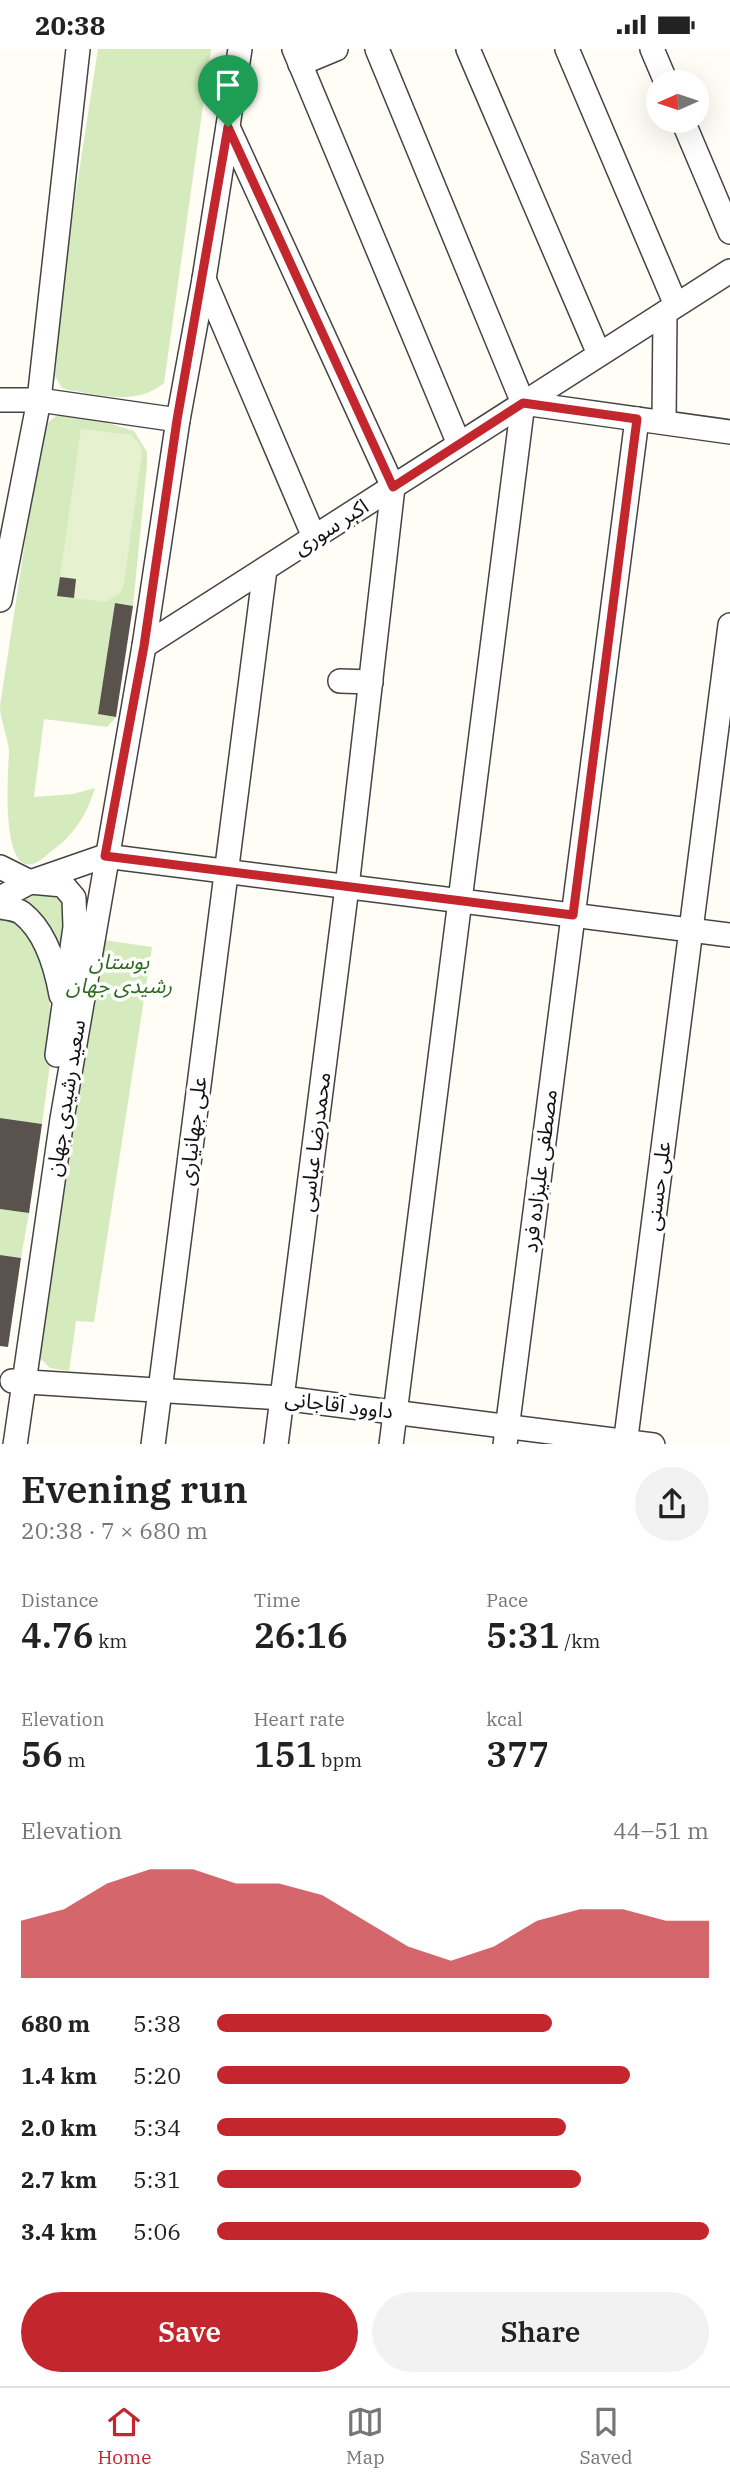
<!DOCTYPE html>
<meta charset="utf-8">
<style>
:root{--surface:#fff;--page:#f2f2f2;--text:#222;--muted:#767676;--line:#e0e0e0;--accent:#c4262e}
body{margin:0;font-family:"IBM Plex Serif","Noto Sans Arabic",serif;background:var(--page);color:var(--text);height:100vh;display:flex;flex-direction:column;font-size:26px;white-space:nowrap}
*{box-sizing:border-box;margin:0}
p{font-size:23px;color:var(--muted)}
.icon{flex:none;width:38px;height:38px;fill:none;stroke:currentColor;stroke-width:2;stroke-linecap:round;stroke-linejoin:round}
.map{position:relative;height:1395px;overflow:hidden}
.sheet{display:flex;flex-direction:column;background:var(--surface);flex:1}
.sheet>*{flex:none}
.needle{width:46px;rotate:267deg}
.buttons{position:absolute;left:646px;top:21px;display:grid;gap:14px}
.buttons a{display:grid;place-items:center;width:63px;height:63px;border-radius:50%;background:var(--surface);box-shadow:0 7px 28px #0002;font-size:35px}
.pin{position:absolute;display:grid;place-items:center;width:60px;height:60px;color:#fff;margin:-72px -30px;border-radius:50% 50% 50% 0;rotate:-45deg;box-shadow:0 0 7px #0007}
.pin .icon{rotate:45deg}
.round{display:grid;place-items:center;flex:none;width:74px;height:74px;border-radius:37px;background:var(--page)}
.headline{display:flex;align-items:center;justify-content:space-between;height:119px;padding:0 21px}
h1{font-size:38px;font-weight:600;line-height:52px}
.metrics{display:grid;grid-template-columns:repeat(3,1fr);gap:10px;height:119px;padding:7px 21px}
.metrics div{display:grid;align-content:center}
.metrics b{font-size:35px;font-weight:600}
.metrics small{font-size:19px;font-weight:400}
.metrics p{font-size:19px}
.chart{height:196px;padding:14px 21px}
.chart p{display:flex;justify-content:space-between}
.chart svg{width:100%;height:126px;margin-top:7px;fill:var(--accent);opacity:.7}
.primary-button{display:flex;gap:14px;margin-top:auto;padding:14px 21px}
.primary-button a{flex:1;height:80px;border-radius:42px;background:var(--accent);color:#fff;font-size:28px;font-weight:600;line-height:80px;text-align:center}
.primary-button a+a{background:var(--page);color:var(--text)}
ul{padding:0 21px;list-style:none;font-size:23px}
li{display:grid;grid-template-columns:112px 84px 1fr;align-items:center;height:52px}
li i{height:18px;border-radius:9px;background:var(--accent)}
.status{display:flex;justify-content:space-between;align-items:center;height:49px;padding:0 35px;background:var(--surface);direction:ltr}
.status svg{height:19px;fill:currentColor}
.tabs{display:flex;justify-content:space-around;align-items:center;height:98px;border-top:2px solid var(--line);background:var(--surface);font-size:19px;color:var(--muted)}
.tabs a{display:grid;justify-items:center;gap:4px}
.tabs .on{color:var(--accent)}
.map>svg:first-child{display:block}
</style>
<div class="status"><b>20:38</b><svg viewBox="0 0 49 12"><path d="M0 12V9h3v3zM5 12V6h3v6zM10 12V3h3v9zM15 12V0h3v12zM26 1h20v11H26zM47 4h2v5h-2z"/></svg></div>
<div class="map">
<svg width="730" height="1396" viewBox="0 0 730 1396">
<rect width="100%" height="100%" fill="#fffdf5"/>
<!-- green -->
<g fill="#d5ebbd">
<path d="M98 0H211L164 334C136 357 102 346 68 341L62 339 55 327 66 207Z"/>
<path d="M60 364 95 370 134 382 147 403V416L133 557 115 554 98 665 116 668 107 678 44 670 34 748 73 745 95 739C87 765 74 787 50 803 0 854 7 735 9 704 10 694 0 672 0 657L41 388 45 376Z"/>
<polygon points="37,843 56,843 66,854 63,911 39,861 18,851"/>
<polygon points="0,865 20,874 32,891 49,941 52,1001 42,1075 0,1069"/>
<polygon points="97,890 152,898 94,1273 76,1272 69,1322 50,1319 37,1306"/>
<polygon points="0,1160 29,1164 21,1209 0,1206"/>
</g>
<!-- pitch -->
<polygon fill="#e6f2cf" points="81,380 131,386 140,396 142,405 124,535 121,543 106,553 74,549 76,530 60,528"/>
<!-- building -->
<g fill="#5a524d">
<polygon points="60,528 76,530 74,549 57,547"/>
<polygon points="115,554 133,557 116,668 98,665"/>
<polygon points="0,1069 42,1075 29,1164 0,1160"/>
<polygon points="0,1206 21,1209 8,1298 0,1297"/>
</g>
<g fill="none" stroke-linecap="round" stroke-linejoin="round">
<defs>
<g id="minor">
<polyline points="294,0 459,395"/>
<polyline points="377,0 523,354 391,1396"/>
<polyline points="468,0 599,305"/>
<polyline points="567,0 676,256"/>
<polyline points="652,0 666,33"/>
<polyline points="300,15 336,0"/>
<polyline points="683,72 730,183"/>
<polyline points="228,78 393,438 347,838 276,1396"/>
<polyline points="204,230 314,488"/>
<polyline points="0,351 39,351 178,371"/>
<polyline points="523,354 730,383"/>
<polyline points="664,373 665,264"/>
<polyline points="0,551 39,351 78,0"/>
<polyline points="144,597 730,222"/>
<polyline points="340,632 371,633"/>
<polyline points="0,818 30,833 63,836 74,849 75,878 57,1006"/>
<polyline points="0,849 30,833 105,807 730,886"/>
<path d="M0 858C7 859 16 860 22 864 45 882 56 918 61 946"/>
<polyline points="12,1332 282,1349 653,1396"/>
<polyline points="15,1396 62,1070 144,597 178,371 204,230 240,0"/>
<polyline points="153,1396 265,520"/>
<polyline points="505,1396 637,370"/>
<polyline points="625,1396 730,576"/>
</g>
</defs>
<!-- minor casing -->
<use href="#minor" stroke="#444" stroke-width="26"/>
<!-- minor -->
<use href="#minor" stroke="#fff" stroke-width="23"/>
</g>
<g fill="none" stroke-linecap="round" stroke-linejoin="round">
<defs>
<polygon id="route" points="228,78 393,438 523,354 637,370 573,866 105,807 144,597 177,371"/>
</defs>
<!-- route casing -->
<use href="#route" stroke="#fff" stroke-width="14"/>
<!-- route -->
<use href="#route" stroke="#c4262e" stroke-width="9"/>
</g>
<g text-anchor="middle" stroke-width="7" stroke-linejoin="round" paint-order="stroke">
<!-- street labels -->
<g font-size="21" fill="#111" stroke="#fff">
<text transform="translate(331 478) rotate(-33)" y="7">اکبر سوری</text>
<text transform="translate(66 1049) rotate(-81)" y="7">سعید رشیدی جهان</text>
<text transform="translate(193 1082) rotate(-83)" y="7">علی جهانیاری</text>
<text transform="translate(315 1093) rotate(-83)" y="7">محمدرضا عباسی</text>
<text transform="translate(540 1122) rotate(-83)" y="7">مصطفی علیزاده فرد</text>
<text transform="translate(658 1137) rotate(-83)" y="7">علی حسنی</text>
<text transform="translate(339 1356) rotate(7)" y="7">داوود آقاجانی</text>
</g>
<!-- park labels -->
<g font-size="21" font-style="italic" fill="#2f6b1f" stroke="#fff">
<text x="119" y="920">بوستان<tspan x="119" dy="24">رشیدی جهان</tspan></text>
</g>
</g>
</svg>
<div class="buttons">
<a><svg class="needle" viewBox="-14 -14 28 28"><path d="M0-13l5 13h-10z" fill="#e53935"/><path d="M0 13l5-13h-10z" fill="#767676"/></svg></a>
</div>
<div class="pin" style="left:228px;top:78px;background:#1e9e55"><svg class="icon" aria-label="arrive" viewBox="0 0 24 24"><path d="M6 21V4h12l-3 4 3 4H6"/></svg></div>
</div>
<section class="sheet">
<div class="headline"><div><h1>Evening run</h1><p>20:38 · 7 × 680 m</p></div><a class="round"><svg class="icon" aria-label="share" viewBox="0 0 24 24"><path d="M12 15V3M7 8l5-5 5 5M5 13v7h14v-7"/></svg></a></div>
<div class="metrics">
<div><p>Distance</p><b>4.76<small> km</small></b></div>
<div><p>Time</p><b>26:16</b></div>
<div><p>Pace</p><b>5:31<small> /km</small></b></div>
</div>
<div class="metrics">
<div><p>Elevation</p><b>56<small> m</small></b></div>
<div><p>Heart rate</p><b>151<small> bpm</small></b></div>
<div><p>kcal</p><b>377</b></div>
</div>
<div class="chart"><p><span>Elevation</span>44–51 m</p>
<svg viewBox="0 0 160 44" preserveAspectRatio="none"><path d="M0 44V24L10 20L20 11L30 6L40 6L50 11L60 11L70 15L80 24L90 33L100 38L110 33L120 24L130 20L140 20L150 24L160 24V44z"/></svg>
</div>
<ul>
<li><b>680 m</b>5:38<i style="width:68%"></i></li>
<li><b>1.4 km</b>5:20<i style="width:84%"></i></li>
<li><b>2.0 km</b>5:34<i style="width:71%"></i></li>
<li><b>2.7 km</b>5:31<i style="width:74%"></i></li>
<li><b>3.4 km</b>5:06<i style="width:100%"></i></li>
</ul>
<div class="primary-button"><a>Save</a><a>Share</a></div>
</section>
<nav class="tabs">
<a class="on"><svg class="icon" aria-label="home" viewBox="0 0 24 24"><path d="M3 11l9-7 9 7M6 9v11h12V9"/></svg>Home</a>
<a><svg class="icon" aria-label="map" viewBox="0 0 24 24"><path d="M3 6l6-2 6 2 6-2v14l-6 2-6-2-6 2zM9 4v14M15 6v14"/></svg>Map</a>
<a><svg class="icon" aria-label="saved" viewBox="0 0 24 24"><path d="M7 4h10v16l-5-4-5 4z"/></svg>Saved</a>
</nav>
